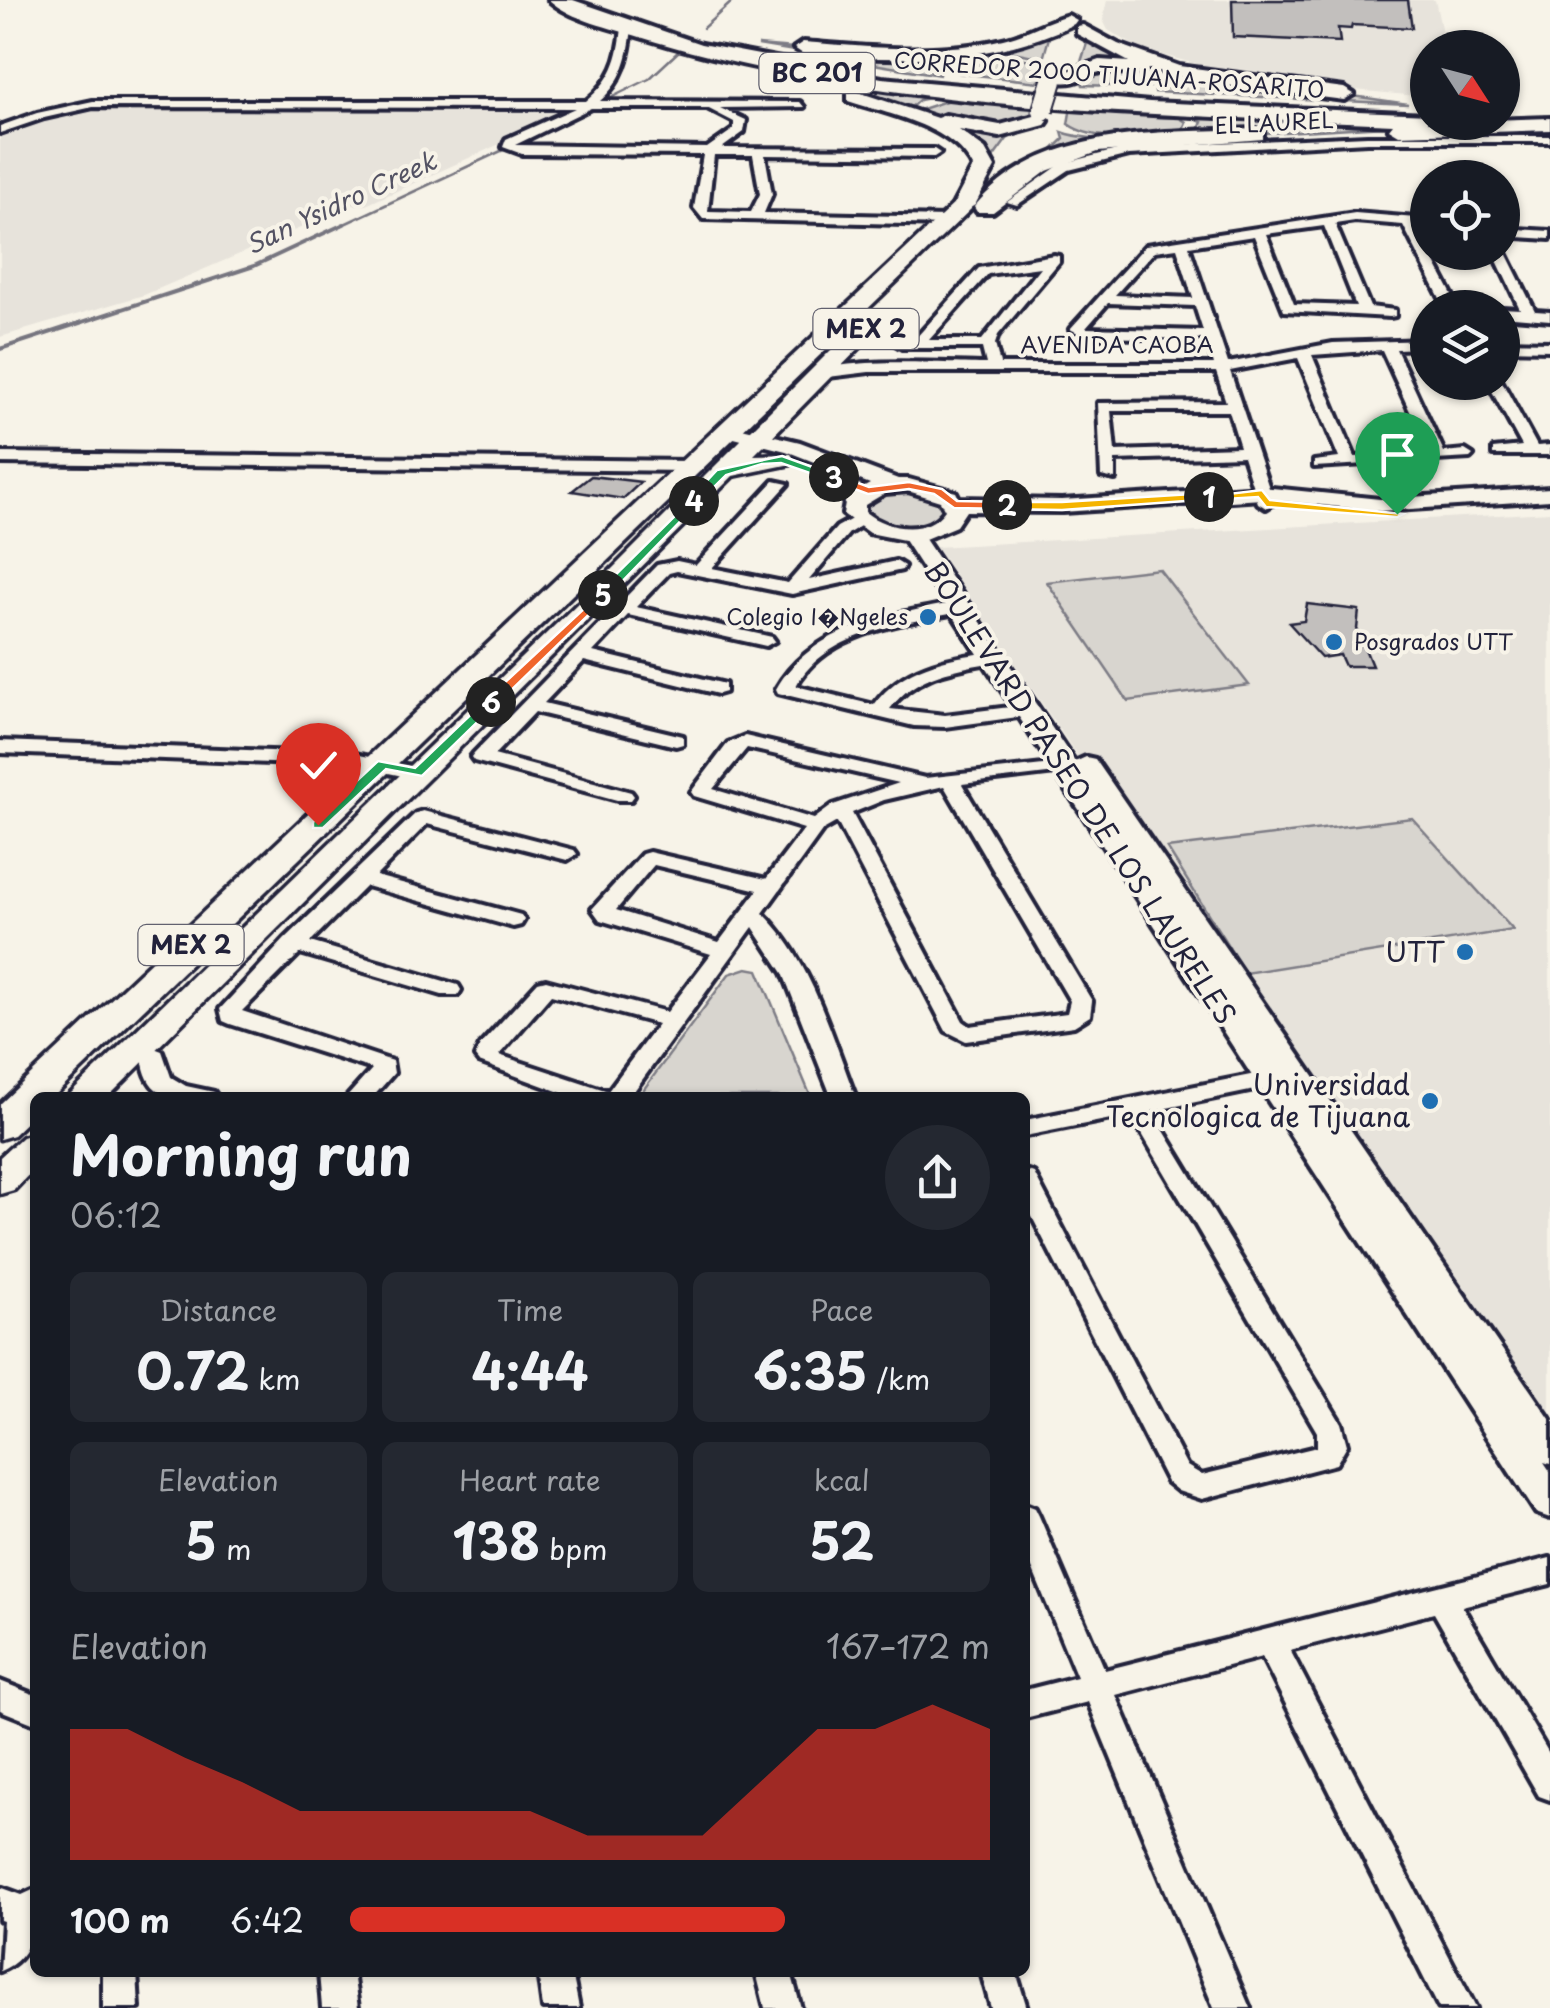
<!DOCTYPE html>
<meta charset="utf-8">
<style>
:root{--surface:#171b24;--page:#242831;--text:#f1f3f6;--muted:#9ea1a6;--accent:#d93025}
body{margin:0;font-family:"Playpen Sans",sans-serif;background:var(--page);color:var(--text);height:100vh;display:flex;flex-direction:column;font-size:38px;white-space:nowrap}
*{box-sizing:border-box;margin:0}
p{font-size:32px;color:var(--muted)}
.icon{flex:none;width:55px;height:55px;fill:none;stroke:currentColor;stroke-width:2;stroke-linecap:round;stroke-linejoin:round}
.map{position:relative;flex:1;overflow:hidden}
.side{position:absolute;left:30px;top:1092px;width:1000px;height:885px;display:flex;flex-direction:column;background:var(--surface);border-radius:15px;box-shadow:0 2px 8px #0004}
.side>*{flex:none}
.needle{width:65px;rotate:126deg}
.controls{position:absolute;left:1410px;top:30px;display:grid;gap:20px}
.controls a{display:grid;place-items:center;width:110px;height:110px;border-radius:50%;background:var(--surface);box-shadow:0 2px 8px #0004;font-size:50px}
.pin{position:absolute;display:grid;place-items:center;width:85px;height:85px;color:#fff;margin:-102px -42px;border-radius:50% 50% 50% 0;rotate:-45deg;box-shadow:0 0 10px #0007}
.pin .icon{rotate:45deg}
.km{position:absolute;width:50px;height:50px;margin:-25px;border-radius:50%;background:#222;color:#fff;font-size:28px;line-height:50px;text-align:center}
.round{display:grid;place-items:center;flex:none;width:105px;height:105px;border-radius:52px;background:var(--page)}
.overview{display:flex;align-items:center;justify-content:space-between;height:170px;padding:0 40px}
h1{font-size:55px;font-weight:700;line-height:75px}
.stats{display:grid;grid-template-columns:repeat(3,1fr);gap:15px;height:170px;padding:10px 40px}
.stats div{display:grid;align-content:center;border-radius:15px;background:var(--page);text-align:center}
.stats b{font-size:50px;font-weight:700}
.stats small{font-size:28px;font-weight:400}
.stats p{font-size:28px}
.chart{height:280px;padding:20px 40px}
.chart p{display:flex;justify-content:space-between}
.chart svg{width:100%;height:180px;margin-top:10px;fill:var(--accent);opacity:.7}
ul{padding:0 40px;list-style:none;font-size:32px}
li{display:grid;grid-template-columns:160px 120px 1fr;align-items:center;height:75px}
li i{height:25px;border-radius:12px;background:var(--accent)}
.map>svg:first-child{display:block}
</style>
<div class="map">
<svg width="1550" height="2008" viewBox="0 0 1550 2008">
<rect width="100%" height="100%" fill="#f7f3e8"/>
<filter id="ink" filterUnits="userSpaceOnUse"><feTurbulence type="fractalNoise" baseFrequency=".01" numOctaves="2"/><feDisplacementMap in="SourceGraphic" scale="20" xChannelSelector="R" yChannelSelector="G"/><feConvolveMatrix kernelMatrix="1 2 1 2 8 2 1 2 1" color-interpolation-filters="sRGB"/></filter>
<g filter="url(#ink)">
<!-- built -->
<g fill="#e7e3db">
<polygon points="1107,0 1435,0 1445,47 1428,48 1427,97 1335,88 1211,68 1140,49 1108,30 1103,20"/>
<polygon points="92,100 596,100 366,205 354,205 144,295 0,337 0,134"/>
<polygon points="1550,512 1550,1454 936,547"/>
</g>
<!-- green -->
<g fill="#d8d5cf" stroke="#7d7c85" stroke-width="2.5">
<path d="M1050 34 1043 59C1010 48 958 47 926 63L927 69 940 75 758 45 853 53 932 54Z"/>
<polygon points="1088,40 1104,52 1144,66 1408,104 1154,92 1174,85 1174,77 1126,66 1079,68"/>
<polygon points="1008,56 1031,60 1045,68 1038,82 959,73 945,66 951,60"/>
<polygon points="767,68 944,95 919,100 909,109 914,115 1018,132 1007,139 987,166 979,150 851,93"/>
<polygon points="1096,69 1136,71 1165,80 1149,87 1083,85 1080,76"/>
<path d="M949 100 1033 103 1030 120C999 131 950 129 922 109Z"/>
<path d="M1071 107 1175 115 1186 122 1183 129C1150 135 1097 145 1068 124Z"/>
<path d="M1179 112 1402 125 1131 141 1044 158 1064 139 1062 132C1092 143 1173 144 1200 127L1202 122Z"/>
<path d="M908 490 942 501 947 507 941 520C911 531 894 528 865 514V502L881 493Z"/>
<polygon points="1159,569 1249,685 1128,701 1047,582"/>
<polygon points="1412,818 1513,930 1245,973 1167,848"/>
<polygon points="747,968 758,970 811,1097 638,1097 729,974"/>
</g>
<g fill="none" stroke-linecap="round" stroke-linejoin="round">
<!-- stream-far1 -->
<g stroke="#76747f" stroke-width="2.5">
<polyline points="703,28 734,0"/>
<polyline points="539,133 649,79 679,51"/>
<polyline points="338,227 514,145"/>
</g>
<!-- stream -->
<polyline stroke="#76747f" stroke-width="4" points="0,349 254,266 344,224"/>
</g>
<!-- building -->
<g fill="#c2bfbd" stroke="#22223b" stroke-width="2.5">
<polygon points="1232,0 1408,0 1412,28 1352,25 1351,29 1338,28 1340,42 1233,37"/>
<polygon points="591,476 641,482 623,499 572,491"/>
<polygon points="1307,604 1359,610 1357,629 1372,666 1345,666 1340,655 1321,658 1289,623 1304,621"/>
</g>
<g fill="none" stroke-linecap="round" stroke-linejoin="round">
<defs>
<g id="street">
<path d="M627 24 632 27C629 57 623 81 600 101L800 102 804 107 720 108 746 120 744 132 722 148 934 149 940 153 934 157 765 155 772 194 764 213 946 217 952 221 946 225 703 219 694 208 703 155 522 154 503 147 506 139 575 108 93 107 44 118 0 133V126L37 113 93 101H586C612 80 619 59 622 27ZM591 108H707L734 122V129L707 148 515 145ZM714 155H753L760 194 751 212 708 211Z"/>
<polygon points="1367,136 1550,136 1550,142 1367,142 1129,155 1069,170 1017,205 1007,202 1061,164 1129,147"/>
<path d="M1355 213 1428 219V227L1416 226 1459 308H1445L1403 225 1355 221 1335 224 1370 307 1395 310V316L1390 317 1284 311 1254 236 1189 246 1228 363 1333 343 1428 340V348L1396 349 1444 452 1465 450 1473 455 1470 458 1314 467V461L1339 458 1298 358 1230 371 1274 503 1266 508 1258 503 1243 456 1115 460V479L1101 476 1098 403 1226 402 1216 372H869L820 378 813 374C840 356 949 364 986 364L982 348H902L895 344 914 340 979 268 1054 255 1059 256V262L998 335 995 344 1000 364H1214L1206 339 1086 337 1070 329 1146 245ZM1324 226 1356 306 1294 304 1266 234ZM1177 248 1193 298 1115 295 1155 251ZM1040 267 982 340H929L988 274ZM1108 303 1195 306 1203 331 1086 328ZM1382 350 1429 453 1355 457 1312 355ZM1111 411H1229L1240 447 1115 451Z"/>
<polygon points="1502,228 1550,231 1550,239 1502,236"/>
<polygon points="1504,249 1535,311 1550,312 1550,320 1502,316 1502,308 1520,309 1493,252"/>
<polygon points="1502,341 1550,342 1550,350 1502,349"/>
<polygon points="1487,382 1502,382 1537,446 1550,445 1550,455 1493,455 1493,449 1522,446"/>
<polygon points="0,453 688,461 696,466 688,471 0,463"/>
<polygon points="774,481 788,484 712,568 788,583 837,527 859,515 865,517 865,523 849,533 809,580 896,561 904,566 902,570 792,594 677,571 669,573 636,607 772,637 775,641 766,646 628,615 593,652 725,684 725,692 718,694 584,661 544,703 683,736 683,744 676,746 535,712 494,755 631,792 634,796 631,800 617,800 474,761 471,757 474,753 657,565 677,561 696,565"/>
<path d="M958 602 964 603V611C907 624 828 629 796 686L874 705C902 666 946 658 991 652L997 653V661C957 670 917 672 890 709L945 715 1026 705 1033 707V715L945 727 914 726 778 693 776 689C813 625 890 615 958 602Z"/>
<path d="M745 736 925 778 1088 760 1091 764 1081 770 962 784 1092 1001 1090 1016 1074 1026 966 1041 946 1031 837 822 823 830 763 913C812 961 831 1035 856 1098H832L783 973 753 927 629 1098H576L479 1062 475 1057 480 1045 538 982 546 980 667 1012 711 954 600 920 592 909 642 854 649 852 766 879 804 829 694 796 691 792 728 743ZM747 748 899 783 833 805 814 819 713 789ZM944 786 1070 1001 1067 1013 970 1026 963 1021 852 813 884 800ZM654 865 758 890 719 942 616 910ZM551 995 658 1024 608 1091 499 1055Z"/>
<polygon points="0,741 355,754 424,769 427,773 417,779 355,766 0,753"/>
<polygon points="423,811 574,850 577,854 567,860 427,824 376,876 521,915 524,920 521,925 513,927 366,886 310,942 458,985 461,990 458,995 442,995 300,953 242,1011 392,1061 394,1073 372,1098 346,1098 372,1069 230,1024 223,1021 220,1009 285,939 416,813"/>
<path d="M154 1048 162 1051 171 1077 186 1086 214 1092 218 1098C180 1098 147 1105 142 1056Z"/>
<polygon points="1286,1068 1298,1076 1294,1082 1152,1111 1341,1423 1347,1445 1336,1464 1202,1499 1178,1491 1167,1482 1025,1203 1025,1170 1034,1173 1037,1179 1187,1466 1202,1475 1317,1447 1317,1432 1131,1115 1025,1136 1025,1120"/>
<polygon points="1025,1504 1035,1508 1039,1516 1105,1670 1550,1558 1550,1584 1462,1606 1550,1755 1550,1800 1539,1796 1434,1613 1290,1650 1476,2008 1439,2008 1262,1657 1116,1695 1250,2008 1214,2008 1088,1702 1025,1718 1025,1690 1077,1677 1025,1551"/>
<polygon points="0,1681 35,1695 35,1724 0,1710"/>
<path d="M0 1887 22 1895 35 1889C35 1921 36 1957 0 1971L3 1921 0 1920Z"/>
<polygon points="103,1972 137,1972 139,2008 103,2008"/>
<polygon points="319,1972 353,1972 358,2008 322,2008"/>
<polygon points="538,1972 572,1972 579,2008 543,2008"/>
<polygon points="756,1972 791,1972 801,2008 765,2008"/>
<polygon points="981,1972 1016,1972 1027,2008 991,2008"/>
</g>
<path id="secondary" d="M725 424 800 442 898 479H909L956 492 959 498 1062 500 1262 487 1380 499 1550 488V500L1380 511 1262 499 1062 512 966 511 956 526 925 539 1075 762 1086 757 1095 759 1550 1419V1464L1544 1462 1550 1471V1518L1536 1513 904 540 869 533 843 514 846 497 870 484 786 451 718 434 715 430ZM908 491 940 501 945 510C927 536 887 530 865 512V505L885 493Z"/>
<g id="primary">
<polygon points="964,199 971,201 971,209 52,1098 35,1098 35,1114 13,1135 0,1139 0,1104 957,201"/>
<polygon points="871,317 879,318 882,323 879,328 754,455 791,454 794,459 791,464 733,476 107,1098 66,1098 581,600 863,318"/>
<polygon points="35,1133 35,1168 14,1190 0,1194 0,1157 22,1137"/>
</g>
<g id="highway">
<path d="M549 0H573L701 44 882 78 1150 102 1428 114V122L1550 118V130L1399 135 1389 129 1393 124C1146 114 877 111 640 37 612 28 571 20 549 0Z"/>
<path d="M1068 15 1077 20 1074 24C987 66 897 60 803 54L794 48 803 42C869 47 938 55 1003 39 1026 34 1046 21 1068 15Z"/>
<path d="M1083 25 1118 44 1179 66 1344 88 1354 94 1344 100 1209 83 1149 69C1135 78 1117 69 1100 72 1086 75 1075 85 1060 82V74L1100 60 1129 62 1077 34V26Z"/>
<path d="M855 91 937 118 945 115 1000 125 1038 115 1048 121 1045 125 1000 137 959 130 985 149 995 167 975 205 964 212 953 205 973 167C953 126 888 114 848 101V93Z"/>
<path d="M1256 129 1263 131V139L1098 152 1047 171 993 212H977L974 207C1042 125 1160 133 1256 129Z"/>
</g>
</defs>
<!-- street casing -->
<use href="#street" stroke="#22223b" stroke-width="8"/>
<!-- secondary casing -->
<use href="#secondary" stroke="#22223b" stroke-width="8"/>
<!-- primary casing -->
<use href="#primary" stroke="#22223b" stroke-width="7"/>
<!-- highway casing -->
<use href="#highway" stroke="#22223b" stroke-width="8"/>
<!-- street -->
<use href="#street" fill="#f7f3e8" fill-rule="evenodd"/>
<!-- secondary -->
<use href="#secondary" fill="#f7f3e8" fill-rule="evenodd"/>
<!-- primary -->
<use href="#primary" fill="#f7f3e8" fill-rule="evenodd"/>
<!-- highway -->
<use href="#highway" fill="#f7f3e8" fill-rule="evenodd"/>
<defs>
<polyline id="highway-bridge" points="1043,110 1052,81"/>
</defs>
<!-- highway-bridge casing -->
<use href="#highway-bridge" stroke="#22223b" stroke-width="24" stroke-linecap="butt"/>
<!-- highway-bridge -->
<use href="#highway-bridge" stroke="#f7f3e8" stroke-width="20"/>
</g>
</g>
<!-- split-1 -->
<polygon fill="#f5b400" stroke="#fff" stroke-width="2.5" points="1262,490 1270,500 1403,514 1397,517 1266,507 1258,497 1209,500 1203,497"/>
<!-- split-2 -->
<polygon fill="#f5b400" stroke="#fff" stroke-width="2.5" points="1209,493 1213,499 1062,510 1007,509 1001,505 1007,502 1062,502"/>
<!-- split-3 -->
<polygon fill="#f0652b" stroke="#fff" stroke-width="2.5" points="834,474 869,487 909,482 942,489 957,501 1007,502 1012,505 1007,509 954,508 934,494 909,489 868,494 830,480"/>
<!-- split-4 -->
<polygon fill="#22a559" stroke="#fff" stroke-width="2.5" points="782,456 840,477 830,480 781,463 762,464 726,475 698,503 688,501 717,470"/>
<!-- split-5 -->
<polygon fill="#22a559" stroke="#fff" stroke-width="2.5" points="694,497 698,503 607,597 598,597 598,592"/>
<!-- split-6 -->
<polygon fill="#f0652b" stroke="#fff" stroke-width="2.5" points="603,591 607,592 607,597 496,705 487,705 487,699"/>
<!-- split-7 -->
<polygon fill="#22a559" stroke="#fff" stroke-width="2.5" points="487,699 498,702 422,776 386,769 323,828 313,828 313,822 378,761 415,768"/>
<!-- markers -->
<g fill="#1f6fb2" stroke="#f7f3e8" stroke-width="4">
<circle cx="928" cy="617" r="10"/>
<circle cx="1334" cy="642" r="10"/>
<circle cx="1465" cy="952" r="10"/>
<circle cx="1430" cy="1101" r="10"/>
</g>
<g text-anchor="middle" stroke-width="8" stroke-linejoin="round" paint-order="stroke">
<!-- far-street labels -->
<g font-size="22" fill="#22223b" stroke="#f7f3e8">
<text transform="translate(1109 75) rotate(4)" y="8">CORREDOR 2000 TIJUANA-ROSARITO</text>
<text transform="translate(1274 123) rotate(-3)" y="8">EL LAUREL</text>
<text x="1117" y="353">AVENIDA CAOBA</text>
</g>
<!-- far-poi labels -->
<g font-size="22" fill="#22223b" stroke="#f7f3e8" text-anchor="end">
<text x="908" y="625">Colegio I�Ngeles</text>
<text x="1354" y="650" text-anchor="start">Posgrados UTT</text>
</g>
<!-- shield labels -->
<g fill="#f7f3e8" stroke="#62616f" stroke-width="2.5">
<rect x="759.5" y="53" width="115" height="40" rx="8"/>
<rect x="813.5" y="309" width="105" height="40" rx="8"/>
<rect x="138.5" y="925" width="105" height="40" rx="8"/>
</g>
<g font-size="25" font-weight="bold" fill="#22223b">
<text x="817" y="82">BC 201</text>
<text x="866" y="338">MEX 2</text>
<text x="191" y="954">MEX 2</text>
</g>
<!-- far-water labels -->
<g font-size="25" font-style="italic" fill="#535263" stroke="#f7f3e8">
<text transform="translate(341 203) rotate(-25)" y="9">San Ysidro Creek</text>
</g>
<!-- street labels -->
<g font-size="28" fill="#22223b" stroke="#f7f3e8">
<text transform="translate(1080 793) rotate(57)" y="10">BOULEVARD PASEO DE LOS LAURELES</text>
</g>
<!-- poi labels -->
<g font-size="28" fill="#22223b" stroke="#f7f3e8" text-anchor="end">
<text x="1445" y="962">UTT</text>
<text x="1410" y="1095">Universidad<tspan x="1410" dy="32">Tecnologica de Tijuana</tspan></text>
</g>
</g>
</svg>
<div class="controls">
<a><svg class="needle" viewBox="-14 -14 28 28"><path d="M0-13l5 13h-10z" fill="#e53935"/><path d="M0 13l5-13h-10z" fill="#9ea1a6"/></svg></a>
<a><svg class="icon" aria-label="locate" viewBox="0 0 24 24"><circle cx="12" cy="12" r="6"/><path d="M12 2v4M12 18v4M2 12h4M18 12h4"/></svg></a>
<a><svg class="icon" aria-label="layers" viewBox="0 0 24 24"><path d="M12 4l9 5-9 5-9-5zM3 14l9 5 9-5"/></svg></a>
</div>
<div class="pin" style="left:1397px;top:514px;background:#1e9e55"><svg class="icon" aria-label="arrive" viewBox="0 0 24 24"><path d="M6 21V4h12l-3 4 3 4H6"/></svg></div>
<div class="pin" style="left:318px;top:825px;background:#d93025"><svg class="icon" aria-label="check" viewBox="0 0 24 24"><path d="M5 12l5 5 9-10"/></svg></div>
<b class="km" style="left:1209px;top:497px">1</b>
<b class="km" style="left:1007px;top:505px">2</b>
<b class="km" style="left:834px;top:477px">3</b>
<b class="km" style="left:694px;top:501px">4</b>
<b class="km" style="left:603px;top:595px">5</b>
<b class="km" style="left:491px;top:702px">6</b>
<section class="side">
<div class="overview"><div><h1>Morning run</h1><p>06:12</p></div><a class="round"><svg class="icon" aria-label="share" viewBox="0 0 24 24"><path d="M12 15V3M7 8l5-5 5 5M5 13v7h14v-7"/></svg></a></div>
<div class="stats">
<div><p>Distance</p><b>0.72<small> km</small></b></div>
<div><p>Time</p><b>4:44</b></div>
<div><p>Pace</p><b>6:35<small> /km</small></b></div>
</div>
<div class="stats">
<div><p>Elevation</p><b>5<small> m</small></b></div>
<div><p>Heart rate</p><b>138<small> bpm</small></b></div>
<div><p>kcal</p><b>52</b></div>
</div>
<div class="chart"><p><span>Elevation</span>167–172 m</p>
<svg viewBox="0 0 160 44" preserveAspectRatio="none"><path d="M0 44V12L10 12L20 19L30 25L40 32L50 32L60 32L70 32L80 32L90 38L100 38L110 38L120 25L130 12L140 12L150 6L160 12V44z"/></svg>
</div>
<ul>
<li><b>100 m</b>6:42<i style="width:68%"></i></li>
</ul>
</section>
</div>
